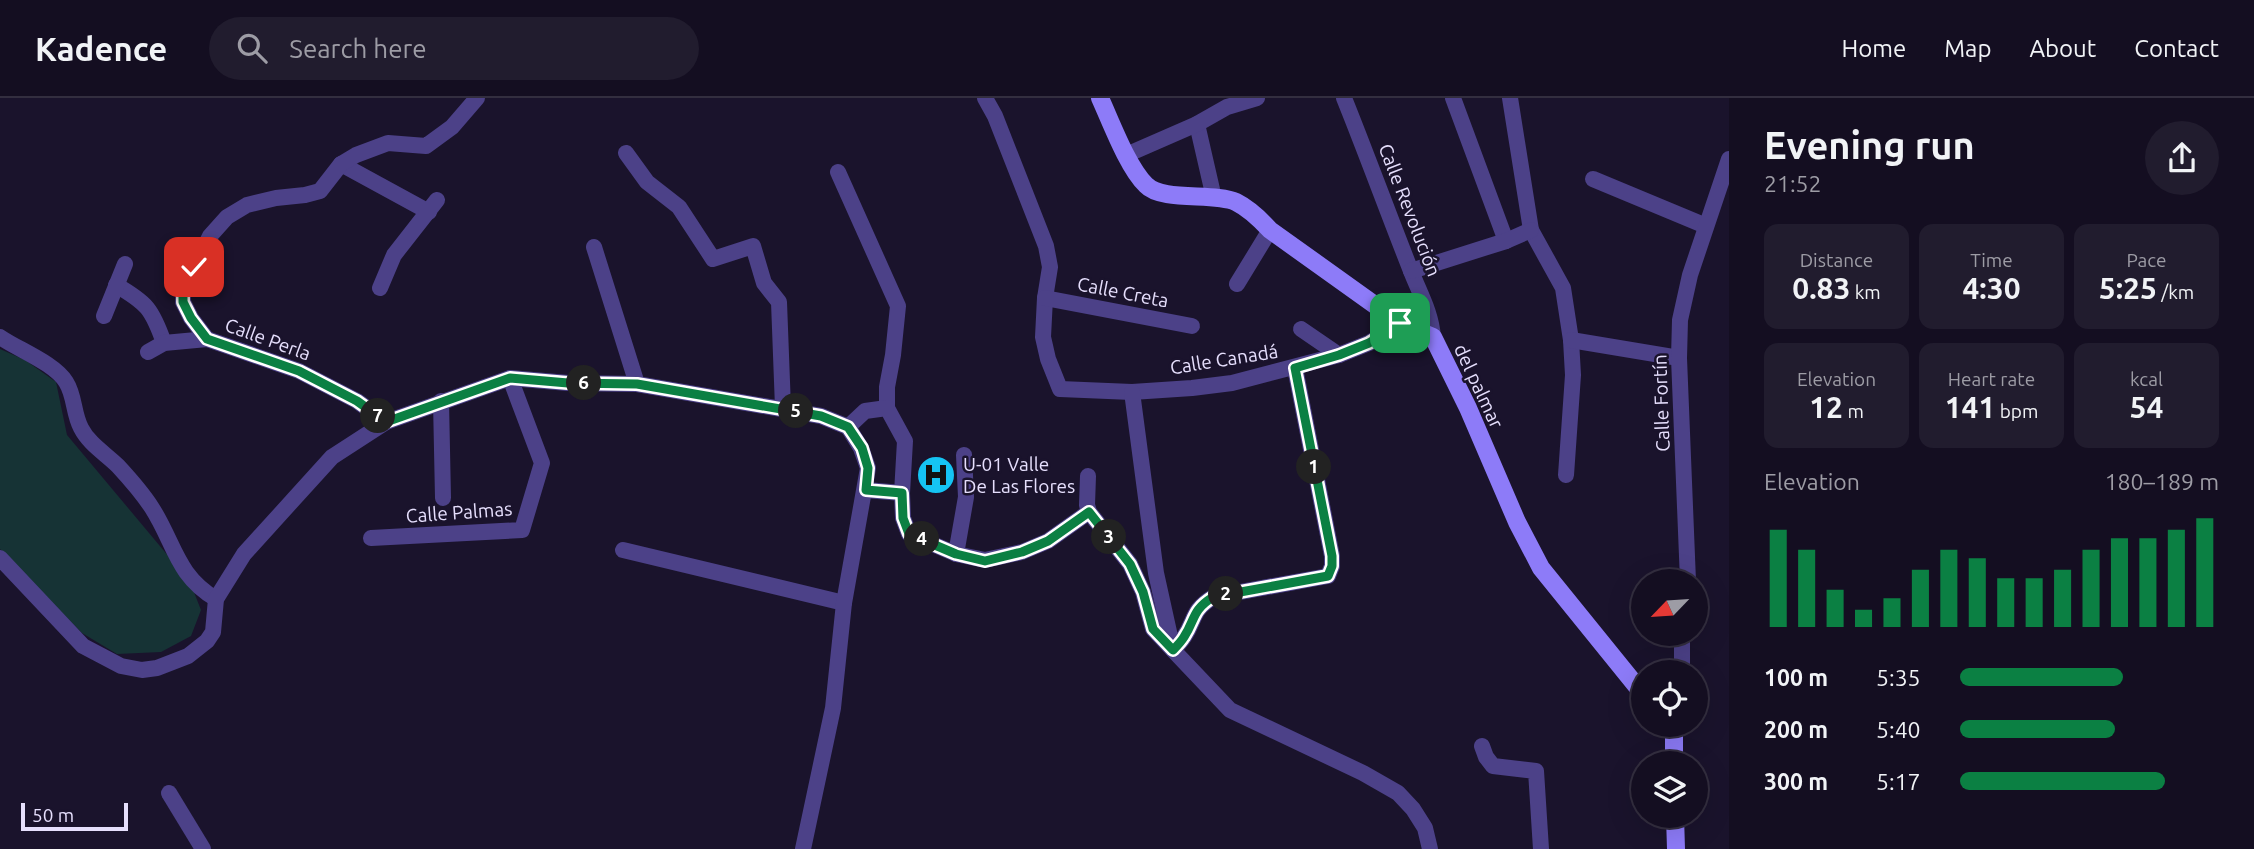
<!DOCTYPE html>
<meta charset="utf-8">
<style>
:root{--surface:#140e21;--page:#211c2e;--text:#f1f3f6;--muted:#9d9ca5;--line:#332e3f;--accent:#0b8043}
body{margin:0;font-family:Ubuntu,sans-serif;background:var(--page);color:var(--text);height:100vh;display:flex;flex-direction:column;font-size:26px;white-space:nowrap}
*{box-sizing:border-box;margin:0}
p{font-size:23px;color:var(--muted)}
.icon{flex:none;width:38px;height:38px;fill:none;stroke:currentColor;stroke-width:2;stroke-linecap:round;stroke-linejoin:round}
.map{position:relative;flex:1;overflow:hidden}
.sheet{display:flex;flex-direction:column;background:var(--surface);width:525px}
.sheet>*{flex:none}
.needle{width:46px;rotate:245deg}
.buttons{position:absolute;left:1631px;top:471px;display:grid;gap:14px}
.buttons a{display:grid;place-items:center;width:77px;height:77px;border-radius:50%;background:var(--surface);box-shadow:0 7px 28px #0002,0 0 0 2px var(--line);font-size:35px}
.scale{position:absolute;left:21px;bottom:18px;width:107px;box-sizing:border-box;padding-left:7px;border:4px solid #e6dffd;border-top:0;font-size:19px;line-height:24px;white-space:nowrap;color:#e6dffd;-webkit-text-stroke:5px #1a132c;paint-order:stroke}
.pin{position:absolute;display:grid;place-items:center;width:60px;height:60px;color:#fff;margin:-30px;border-radius:14px;box-shadow:0 4px 10px #0006}
.km{position:absolute;width:35px;height:35px;margin:-18px;border-radius:50%;background:#222;color:#fff;font-size:19px;line-height:35px;text-align:center}
.round{display:grid;place-items:center;flex:none;width:74px;height:74px;border-radius:37px;background:var(--page)}
.summary{display:flex;align-items:center;justify-content:space-between;height:119px;padding:0 35px}
h1{font-size:38px;font-weight:700;line-height:52px}
.figures{display:grid;grid-template-columns:repeat(3,1fr);gap:10px;height:119px;padding:7px 35px}
.figures div{display:grid;align-content:center;border-radius:14px;background:var(--page);text-align:center}
.figures b{font-size:30px;font-weight:700}
.figures small{font-size:19px;font-weight:400}
.figures p{font-size:19px}
.chart{height:196px;padding:14px 35px}
.chart p{display:flex;justify-content:space-between}
.chart svg{width:100%;height:126px;margin-top:7px;stroke:var(--accent);stroke-width:6}
ul{padding:0 35px;list-style:none;font-size:23px}
li{display:grid;grid-template-columns:112px 84px 1fr;align-items:center;height:52px}
li i{height:18px;border-radius:9px;background:var(--accent)}
header{display:flex;align-items:center;gap:42px;box-sizing:border-box;height:98px;padding:0 35px;background:var(--surface);border-bottom:2px solid var(--line)}
header strong{font-size:33px}
nav{display:flex;gap:38px;margin-inline-start:auto;font-size:24px}
.search{width:490px;height:63px;background:var(--page);display:flex;align-items:center;gap:18px;box-sizing:border-box;padding:0 24px;border-radius:38px;color:var(--muted);font-size:26px}
main{display:flex;flex:1;min-height:0}
.map>svg:first-child{display:block}
</style>
<header>
<strong>Kadence</strong>
<div class="search"><svg class="icon" aria-label="search" viewBox="0 0 24 24"><circle cx="10" cy="10" r="6"/><path d="M15 15l6 6"/></svg>Search here</div>
<nav><a>Home</a><a>Map</a><a>About</a><a>Contact</a></nav>
</header>
<main>
<div class="map">
<svg width="1729" height="751" viewBox="0 0 1729 751">
<rect width="100%" height="100%" fill="#1a132c"/>
<!-- green -->
<polygon fill="#163335" points="0,251 25,262 56,284 67,337 190,484 201,512 191,538 161,554 117,556 82,535 0,451"/>
<g fill="none" stroke-linecap="round" stroke-linejoin="round">
<!-- street -->
<g stroke="#4c4188" stroke-width="16">
<polyline points="985,0 995,18 1046,148 1050,169 1045,200 1043,239 1048,261 1060,291 1132,294 1192,290 1232,285 1339,257 1369,245 1400,225"/>
<path d="M1344 0C1367 57 1388 115 1411 173 1420 196 1431 214 1433 239"/>
<polyline points="1453,0 1506,143"/>
<polyline points="1510,0 1531,132 1563,190 1571,242 1573,277 1566,377"/>
<polyline points="1197,26 1214,100"/>
<polyline points="626,55 647,84 679,109 713,161 753,148 764,185 779,204 783,310"/>
<polyline points="1126,57 1197,26 1227,9 1257,0"/>
<polyline points="341,66 429,114"/>
<polyline points="838,74 898,208 893,257 887,289 887,310"/>
<polyline points="1593,81 1706,128"/>
<polyline points="594,149 637,286"/>
<polyline points="1411,173 1506,143 1531,132"/>
<polyline points="1237,186 1270,132"/>
<path d="M116 187C147 205 152 211 164 245"/>
<polyline points="380,190 394,157 437,102"/>
<polyline points="1045,200 1192,228"/>
<polyline points="104,218 125,166"/>
<polyline points="1301,231 1339,257"/>
<path d="M0 239C19 252 54 265 66 284 75 298 73 315 81 330 89 346 106 356 118 368 130 381 143 396 152 410 175 446 176 477 216 501"/>
<polyline points="207,241 191,220 183,204 183,192 210,138 227,119 247,107 276,100 305,97 320,93 341,66 356,57 388,45 426,48 452,29 477,0"/>
<polyline points="1571,242 1679,260"/>
<polyline points="148,254 164,245 207,241 299,273 357,303 386,324"/>
<polyline points="1132,294 1156,475 1173,552 1230,612 1363,675 1398,695 1413,711 1425,730 1430,751"/>
<polyline points="441,303 443,400"/>
<polyline points="848,329 865,313 887,310 905,343 902,395 903,420 909,436 956,456 985,462 1022,454 1048,443 1089,414"/>
<path d="M1088 378 1087 407 1089 414 1130 466 1143 494 1153 531 1173 552C1177 548 1181 544 1184 539 1196 521 1191 513 1213 499L1328 478 1332 468V458L1295 270"/>
<polyline points="866,392 902,395"/>
<polyline points="371,440 522,432 542,365 510,280"/>
<polyline points="623,452 844,505"/>
<polyline points="956,456 966,399 964,357"/>
<polyline points="0,460 83,548 121,568 142,572 157,570 188,558 207,543 213,534 216,501 244,456 332,359 386,324 510,280 568,285 637,286 821,318 848,329"/>
<polyline points="1688,483 1679,260 1680,222 1690,177 1729,61"/>
<polyline points="1682,536 1682,574"/>
<polyline points="1482,648 1486,659 1493,668 1536,673 1541,751"/>
<polyline points="169,695 203,751"/>
<polyline points="803,751 833,610 844,505 868,370 861,350 848,329"/>
</g>
<!-- secondary -->
<g stroke="#8d7bf8" stroke-width="18">
<path d="M1100 0C1111 24 1128 70 1146 87 1162 104 1215 94 1236 104 1250 111 1260 121 1270 132L1400 225 1433 239 1468 310 1517 424 1541 470 1643 596"/>
<polyline points="1668,626 1674,634 1674,665"/>
<polyline points="1675,718 1676,751"/>
</g>
</g>
<g fill="none" stroke-linecap="round" stroke-linejoin="round">
<defs>
<path id="route" d="M194 169 183 192V204L191 220 207 241 299 273 357 303 386 324 510 280 568 285 637 286 821 318 848 329 862 350 868 370 866 392 902 395 903 420 909 436 956 456 985 463 1022 454 1048 443 1089 414 1130 466 1143 494 1153 531 1173 552C1177 548 1181 544 1184 539 1196 521 1191 513 1213 499L1328 478 1332 468V458L1295 270 1339 257 1369 245 1400 225"/>
</defs>
<!-- route casing -->
<use href="#route" stroke="#fff" stroke-width="14"/>
<!-- route -->
<use href="#route" stroke="#0b8043" stroke-width="9"/>
</g>
<!-- icons -->
<defs>
<symbol id="hospital-disc" viewBox="-11 -11 22 22"><circle r="9.5" fill="#15c4f3" stroke="#1a132c"/><path d="M-5-5h3v3.5h4V-5h3V5h-3V1.5h-4V5h-3Z" fill="#111"/></symbol>
</defs>
<g fill-rule="evenodd">
<use href="#hospital-disc" x="914" y="355" width="44" height="44"/>
</g>
<g text-anchor="middle" stroke-width="5" stroke-linejoin="round" paint-order="stroke">
<!-- street labels -->
<g font-size="19" fill="#e6dffd" stroke="#1a132c">
<text transform="translate(1410 112) rotate(69)" y="7">Calle Revolución</text>
<text transform="translate(1123 194) rotate(11)" y="7">Calle Creta</text>
<text transform="translate(268 241) rotate(20)" y="7">Calle Perla</text>
<text transform="translate(1224 261) rotate(-9)" y="7">Calle Canadá</text>
<text transform="translate(1479 288) rotate(65)" y="7">del palmar</text>
<text transform="translate(1661 305) rotate(-92)" y="7">Calle Fortín</text>
<text transform="translate(459 414) rotate(-4)" y="7">Calle Palmas</text>
</g>
<!-- poi labels -->
<g font-size="19" fill="#e6dffd" stroke="#1a132c" text-anchor="start">
<text x="963" y="373">U-01 Valle<tspan x="963" dy="22">De Las Flores</tspan></text>
</g>
</g>
</svg>
<div class="buttons">
<a><svg class="needle" viewBox="-14 -14 28 28"><path d="M0-13l5 13h-10z" fill="#e53935"/><path d="M0 13l5-13h-10z" fill="#9d9ca5"/></svg></a>
<a><svg class="icon" aria-label="locate" viewBox="0 0 24 24"><circle cx="12" cy="12" r="6"/><path d="M12 2v4M12 18v4M2 12h4M18 12h4"/></svg></a>
<a><svg class="icon" aria-label="layers" viewBox="0 0 24 24"><path d="M12 4l9 5-9 5-9-5zM3 14l9 5 9-5"/></svg></a>
</div>
<div class="scale">50 m</div>
<div class="pin" style="left:1400px;top:225px;background:#1e9e55"><svg class="icon" aria-label="arrive" viewBox="0 0 24 24"><path d="M6 21V4h12l-3 4 3 4H6"/></svg></div>
<div class="pin" style="left:194px;top:169px;background:#d93025"><svg class="icon" aria-label="check" viewBox="0 0 24 24"><path d="M5 12l5 5 9-10"/></svg></div>
<b class="km" style="left:1314px;top:369px">1</b>
<b class="km" style="left:1226px;top:496px">2</b>
<b class="km" style="left:1109px;top:439px">3</b>
<b class="km" style="left:922px;top:441px">4</b>
<b class="km" style="left:796px;top:313px">5</b>
<b class="km" style="left:584px;top:285px">6</b>
<b class="km" style="left:378px;top:318px">7</b>
</div>
<section class="sheet">
<div class="summary"><div><h1>Evening run</h1><p>21:52</p></div><a class="round"><svg class="icon" aria-label="share" viewBox="0 0 24 24"><path d="M12 15V3M7 8l5-5 5 5M5 13v7h14v-7"/></svg></a></div>
<div class="figures">
<div><p>Distance</p><b>0.83<small> km</small></b></div>
<div><p>Time</p><b>4:30</b></div>
<div><p>Pace</p><b>5:25<small> /km</small></b></div>
</div>
<div class="figures">
<div><p>Elevation</p><b>12<small> m</small></b></div>
<div><p>Heart rate</p><b>141<small> bpm</small></b></div>
<div><p>kcal</p><b>54</b></div>
</div>
<div class="chart"><p><span>Elevation</span>180–189 m</p>
<svg viewBox="0 0 160 44" preserveAspectRatio="none"><path d="M5 44V10M15 44V17M25 44V31M35 44V38M45 44V34M55 44V24M65 44V17M75 44V20M85 44V27M95 44V27M105 44V24M115 44V17M125 44V13M135 44V13M145 44V10M155 44V6"/></svg>
</div>
<ul>
<li><b>100 m</b>5:35<i style="width:63%"></i></li>
<li><b>200 m</b>5:40<i style="width:60%"></i></li>
<li><b>300 m</b>5:17<i style="width:79%"></i></li>
</ul>
</section>
</main>
